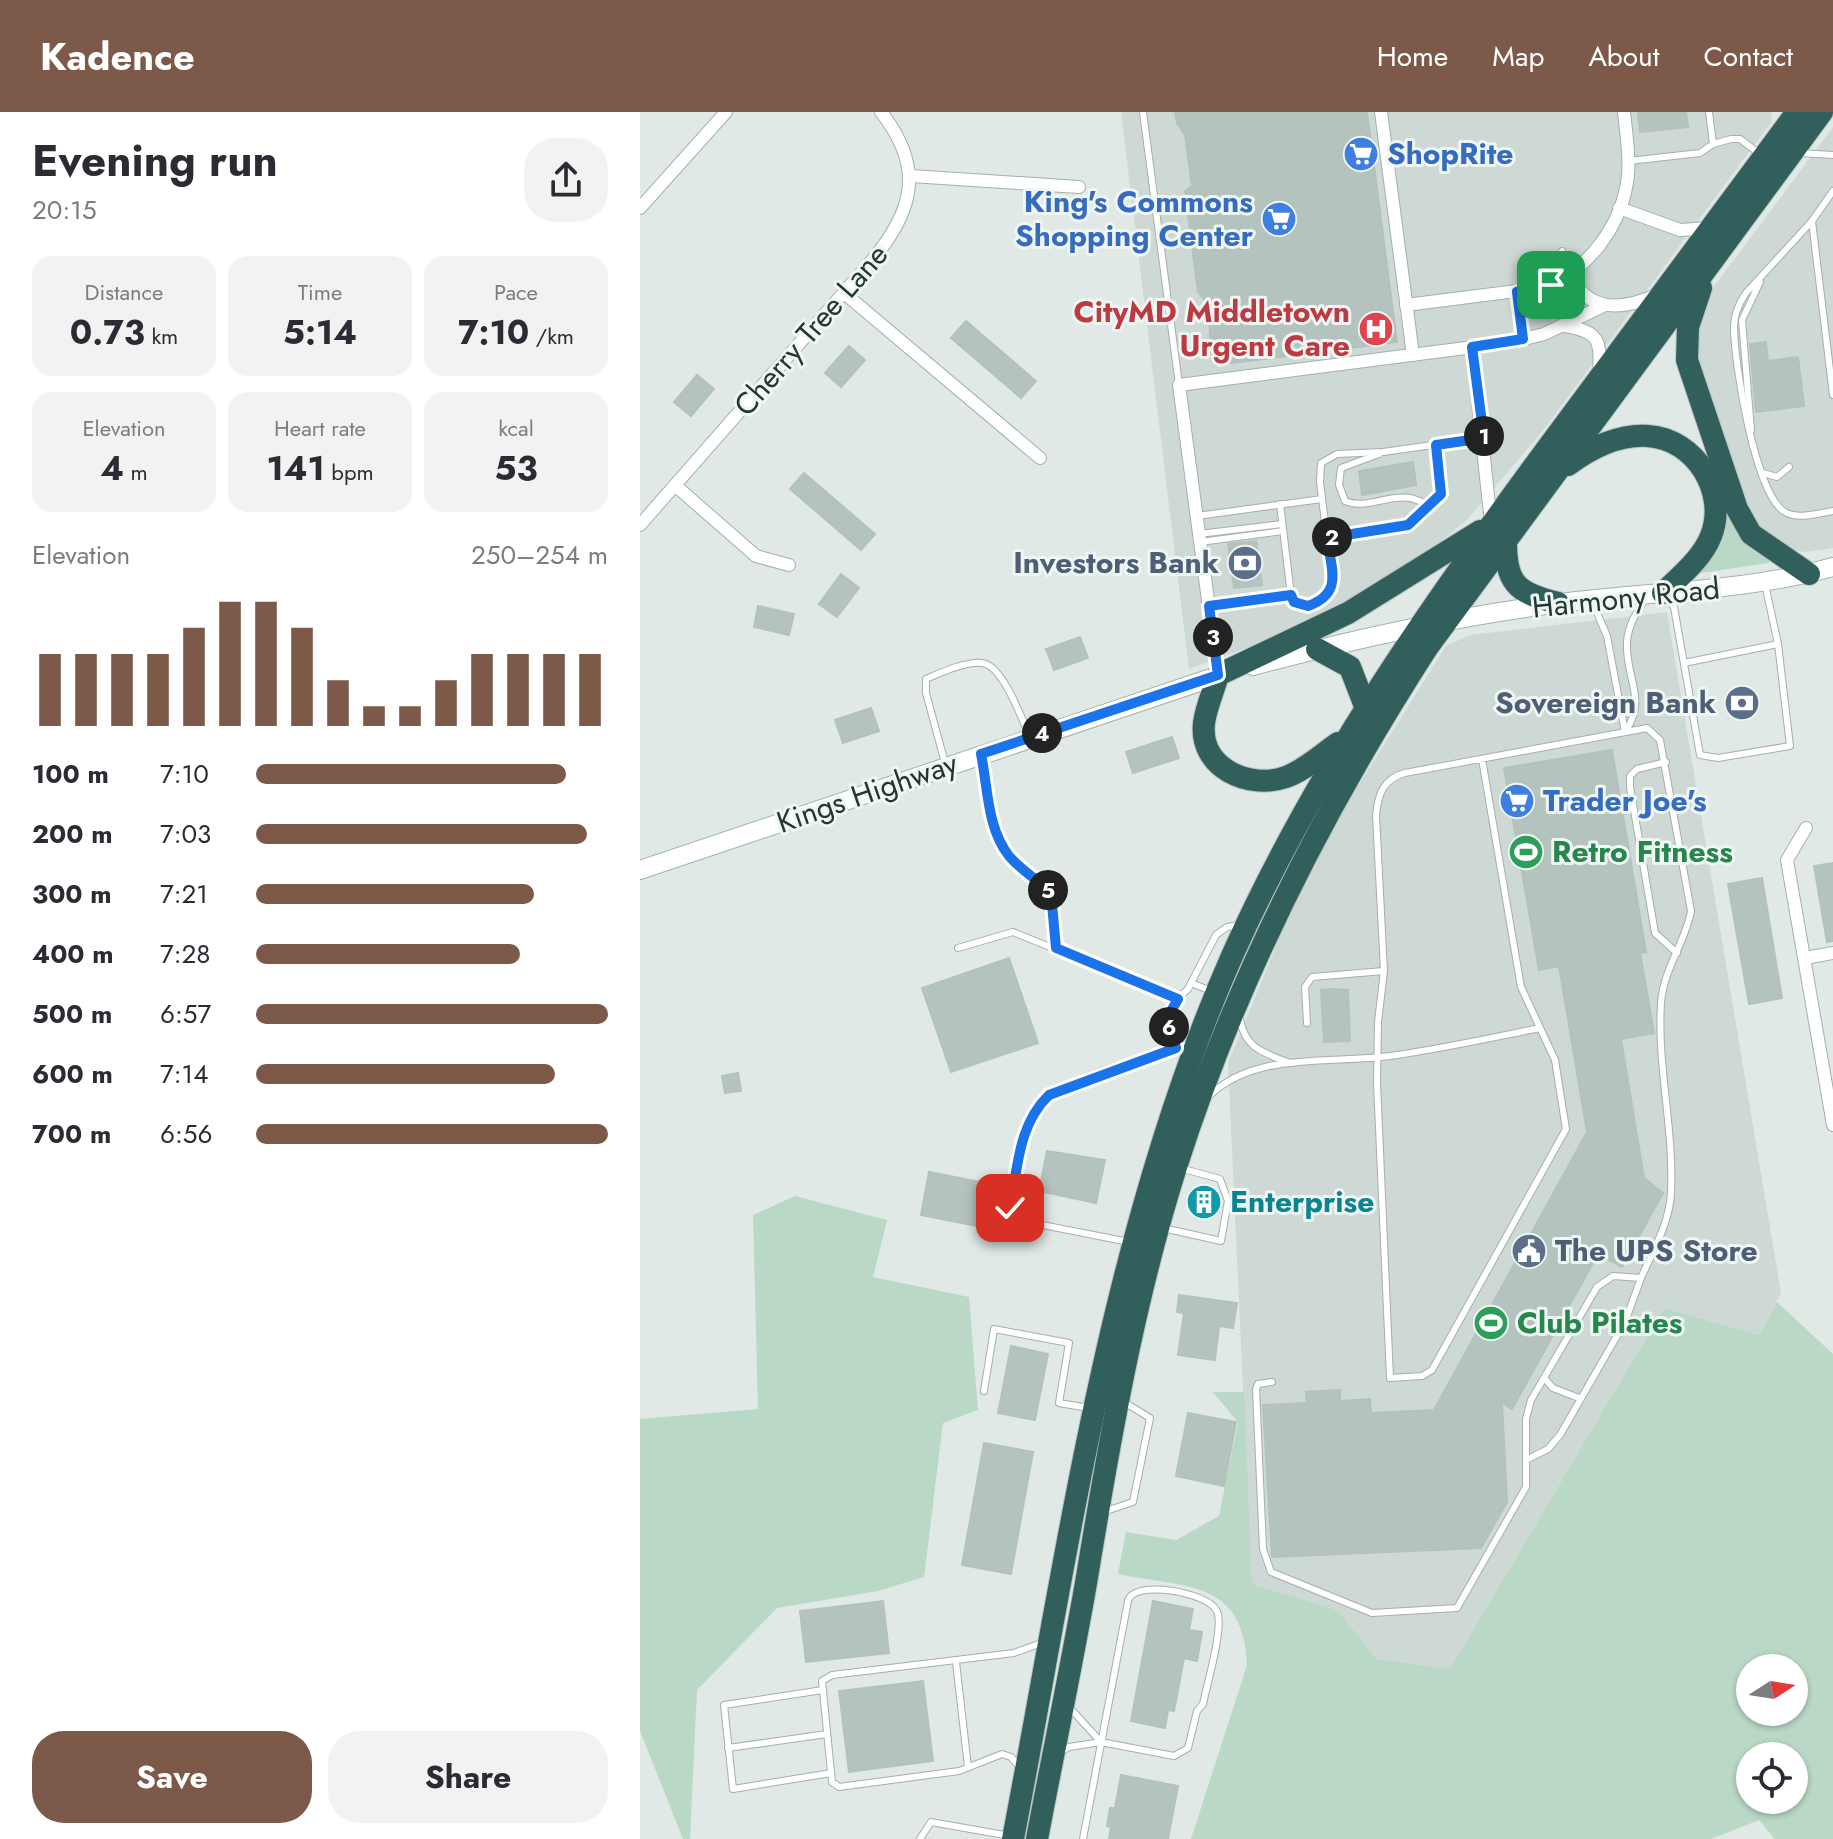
<!DOCTYPE html>
<meta charset="utf-8">
<style>
:root{--surface:#fff;--page:#f2f2f3;--text:#2b2b33;--muted:#7c7c81;--accent:#7d5949}
body{margin:0;font-family:Jost,sans-serif;background:var(--page);color:var(--text);height:100vh;display:flex;flex-direction:column;font-size:30px;white-space:nowrap}
*{box-sizing:border-box;margin:0}
p{font-size:26px;color:var(--muted)}
.icon{flex:none;width:44px;height:44px;fill:none;stroke:currentColor;stroke-width:2;stroke-linecap:round;stroke-linejoin:round}
.map{position:relative;flex:1;overflow:hidden}
.details{display:flex;flex-direction:column;background:var(--surface);width:640px}
.details>*{flex:none}
.needle{width:52px;rotate:78deg}
.buttons{position:absolute;left:1096px;top:1542px;display:grid;gap:16px}
.buttons a{display:grid;place-items:center;width:72px;height:72px;border-radius:50%;background:var(--surface);box-shadow:0 2px 6px #0004;font-size:40px}
.pin{position:absolute;display:grid;place-items:center;width:68px;height:68px;color:#fff;margin:-34px;border-radius:16px;box-shadow:0 4px 12px #0006}
.km{position:absolute;width:40px;height:40px;margin:-20px;border-radius:50%;background:#222;color:#fff;font-size:22px;line-height:40px;text-align:center}
.round{display:grid;place-items:center;flex:none;width:84px;height:84px;border-radius:32px;background:var(--page)}
.head{display:flex;align-items:center;justify-content:space-between;height:136px;padding:0 32px}
h1{font-size:44px;font-weight:700;line-height:60px}
.figures{display:grid;grid-template-columns:repeat(3,1fr);gap:12px;height:136px;padding:8px 32px}
.figures div{display:grid;align-content:center;border-radius:20px;background:var(--page);text-align:center}
.figures b{font-size:34px;font-weight:700}
.figures small{font-size:22px;font-weight:400}
.figures p{font-size:22px}
.chart{height:224px;padding:16px 32px}
.chart p{display:flex;justify-content:space-between}
.chart svg{width:100%;height:144px;margin-top:8px;stroke:var(--accent);stroke-width:6}
.action{display:flex;gap:16px;margin-top:auto;padding:16px 32px}
.action a{flex:1;height:92px;border-radius:32px;background:var(--accent);color:#fff;font-size:32px;font-weight:700;line-height:92px;text-align:center}
.action a+a{background:var(--page);color:var(--text)}
ul{padding:0 32px;list-style:none;font-size:26px}
li{display:grid;grid-template-columns:128px 96px 1fr;align-items:center;height:60px}
li i{height:20px;border-radius:10px;background:var(--accent)}
header{display:flex;align-items:center;gap:48px;box-sizing:border-box;height:112px;padding:0 40px;background:var(--accent);color:#fff}
header strong{font-size:38px}
nav{display:flex;gap:44px;margin-inline-start:auto;font-size:28px}
main{display:flex;flex:1;min-height:0}
.map>svg:first-child{display:block}
</style>
<header>
<strong>Kadence</strong>
<nav><a>Home</a><a>Map</a><a>About</a><a>Contact</a></nav>
</header>
<main>
<section class="details">
<div class="head"><div><h1>Evening run</h1><p>20:15</p></div><a class="round"><svg class="icon" aria-label="share" viewBox="0 0 24 24"><path d="M12 15V3M7 8l5-5 5 5M5 13v7h14v-7"/></svg></a></div>
<div class="figures">
<div><p>Distance</p><b>0.73<small> km</small></b></div>
<div><p>Time</p><b>5:14</b></div>
<div><p>Pace</p><b>7:10<small> /km</small></b></div>
</div>
<div class="figures">
<div><p>Elevation</p><b>4<small> m</small></b></div>
<div><p>Heart rate</p><b>141<small> bpm</small></b></div>
<div><p>kcal</p><b>53</b></div>
</div>
<div class="chart"><p><span>Elevation</span>250–254 m</p>
<svg viewBox="0 0 160 44" preserveAspectRatio="none"><path d="M5 44V22M15 44V22M25 44V22M35 44V22M45 44V14M55 44V6M65 44V6M75 44V14M85 44V30M95 44V38M105 44V38M115 44V30M125 44V22M135 44V22M145 44V22M155 44V22"/></svg>
</div>
<ul>
<li><b>100 m</b>7:10<i style="width:88%"></i></li>
<li><b>200 m</b>7:03<i style="width:94%"></i></li>
<li><b>300 m</b>7:21<i style="width:79%"></i></li>
<li><b>400 m</b>7:28<i style="width:75%"></i></li>
<li><b>500 m</b>6:57<i style="width:100%"></i></li>
<li><b>600 m</b>7:14<i style="width:85%"></i></li>
<li><b>700 m</b>6:56<i style="width:100%"></i></li>
</ul>
<div class="action"><a>Save</a><a>Share</a></div>
</section>
<div class="map">
<svg width="1193" height="1727" viewBox="0 0 1193 1727">
<rect width="100%" height="100%" fill="#e0e9e6"/>
<!-- built -->
<g fill="#ced8d5">
<polygon points="481,0 1131,0 1132,9 905,316 827,408 747,472 626,529 549,557"/>
<polygon points="1193,15 1193,436 1166,440 1146,437 1130,428 1109,402 1058,256 1055,228 1060,201 1075,173"/>
<polygon points="1027,500 1141,1181 1119,1223 1024,1196 810,1557 737,1547 697,1498 612,1472 588,951 656,786 701,701 806,534 830,523"/>
</g>
<!-- green -->
<g fill="#bad8c6" fill-rule="evenodd">
<polygon points="1085,387 1129,446 1129,451 1054,462 1079,433"/>
<polygon points="155,1084 247,1108 233,1165 329,1185 338,1298 303,1311 284,1465 238,1479 137,1496 57,1578 50,1727 43,1727 0,1619 0,1307 118,1297 113,1103"/>
<path d="M1137 1190 1193 1242V1727H1135L1119 1708 1071 1727H551L607 1553C604 1467 545 1476 478 1462L486 1420 536 1428 579 1404 598 1310 573 1280H604L612 1472 697 1498 737 1547 810 1557 1024 1196 1119 1223ZM1154 1556V1600H1110V1556ZM1154 1644V1688H1110V1644Z"/>
</g>
<!-- building -->
<g fill="#b5c3bf" stroke="#b3c2bd" stroke-width="2">
<polygon points="535,0 727,0 757,230 576,253 572,249 568,192 558,180 545,79 552,74 545,23 537,11"/>
<polygon points="998,0 1046,0 1048,15 1000,20"/>
<polygon points="326,209 396,269 381,286 311,226"/>
<polygon points="1126,230 1128,249 1158,245 1164,294 1116,300 1110,232"/>
<polygon points="209,234 225,248 201,275 185,261"/>
<polygon points="57,263 74,277 51,304 34,290"/>
<polygon points="773,350 776,373 722,383 719,359"/>
<polygon points="164,361 235,422 221,438 150,377"/>
<polygon points="616,429 622,473 594,476 588,432"/>
<polygon points="201,462 219,476 197,505 179,492"/>
<polygon points="118,494 154,502 149,523 114,515"/>
<polygon points="440,525 448,546 414,558 406,537"/>
<polygon points="231,596 239,619 203,631 195,608"/>
<polygon points="532,625 539,646 493,661 486,640"/>
<polygon points="972,638 1006,840 1000,841 1014,921 981,927 1004,1066 1023,1081 982,1155 958,1142 872,1297 862,1291 867,1390 841,1436 632,1445 623,1293 667,1291 666,1280 700,1278 700,1289 730,1287 731,1301 794,1298 947,1020 919,854 899,858 864,656"/>
<polygon points="1193,751 1193,829 1187,830 1174,754"/>
<polygon points="1122,766 1142,886 1109,892 1088,772"/>
<polygon points="369,846 398,931 311,960 282,876"/>
<polygon points="693,877 708,878 710,929 684,930 681,878"/>
<polygon points="98,961 101,979 85,981 82,964"/>
<polygon points="407,1039 465,1048 456,1091 399,1079"/>
<polygon points="289,1060 356,1073 349,1079 346,1091 347,1116 281,1103"/>
<polygon points="555,1077 579,1084 573,1103 550,1096"/>
<polygon points="539,1183 597,1191 593,1216 579,1214 575,1248 538,1243 544,1201 537,1200"/>
<polygon points="371,1234 408,1242 395,1308 358,1301"/>
<polygon points="548,1301 596,1310 584,1374 536,1364"/>
<polygon points="344,1331 393,1340 371,1462 322,1453"/>
<polygon points="243,1489 249,1541 166,1550 160,1499"/>
<polygon points="513,1489 553,1497 549,1518 562,1520 557,1549 544,1546 534,1599 528,1598 525,1616 491,1609"/>
<polygon points="283,1569 293,1649 209,1660 199,1579"/>
<polygon points="481,1663 538,1674 528,1727 469,1727 471,1715 467,1714 470,1696 475,1696"/>
</g>
<g fill="none" stroke-linecap="round" stroke-linejoin="round">
<defs>
<g id="lane">
<polyline points="503,0 539,273"/>
<polyline points="1069,0 1073,32"/>
<polyline points="1159,41 1193,43"/>
<polyline points="989,49 1060,41 1073,32 1091,27 1100,27 1120,42"/>
<path d="M1193 79 1172 109 1106 181C1099 191 1094 202 1094 215 1094 250 1115 383 1145 400 1158 408 1179 401 1193 399"/>
<polyline points="1172,109 1193,283"/>
<polyline points="922,139 930,163"/>
<polyline points="1111,318 1102,208 1120,170"/>
<path d="M739 342 701 356 699 373 705 389C725 398 749 382 770 386 781 388 783 394 794 390"/>
<polyline points="1123,361 1137,365 1149,355"/>
<polyline points="640,392 651,483 654,490 668,494 689,482 693,475 680,370 681,351 697,342 743,340 842,326"/>
<polyline points="557,404 682,387"/>
<polyline points="559,422 642,412"/>
<polyline points="687,426 768,413 801,382 796,333"/>
<polyline points="560,430 643,419"/>
<polyline points="1025,484 1034,495 1060,643 1078,646 1150,634 1138,532 1125,472"/>
<polyline points="952,489 967,524 985,620"/>
<polyline points="569,494 651,483"/>
<polyline points="1044,551 1138,532"/>
<path d="M985 620C1008 587 985 566 987 530 988 513 997 499 1007 485"/>
<path d="M342 646C349 678 348 715 369 743 380 758 398 768 411 781L416 836"/>
<path d="M842 647 881 875 915 948 926 1017 792 1258 782 1264 750 1266 737 971 738 910 744 859 736 704C738 682 743 667 765 661L1007 616 1020 628 1051 799C1045 831 1023 858 1021 891 1017 954 1034 1017 1031 1080 1030 1110 1013 1139 1001 1166"/>
<polyline points="1026,650 997,657 990,664 990,675 1015,821 1037,841"/>
<path d="M305 651 286 581V567C300 561 326 549 342 551 363 553 382 608 390 625"/>
<polyline points="318,836 373,820 538,887"/>
<polyline points="551,871 574,880"/>
<path d="M600 907C605 937 624 941 650 951"/>
<polyline points="667,911 665,875 672,865 744,859"/>
<polyline points="536,936 526,908 532,892 548,877 576,823 587,815 599,813"/>
<path d="M569 984C615 939 692 952 750 944 800 937 850 926 900 916"/>
<polyline points="354,1082 372,1085"/>
<polyline points="352,1092 370,1096"/>
<polyline points="350,1103 367,1106"/>
<polyline points="523,1116 581,1129 588,1089 580,1067 540,1056"/>
<path d="M489 1130 367 1106C373 1079 376 1034 387 1009 406 967 509 945 551 931"/>
<polyline points="905,1267 913,1276 939,1286"/>
<polyline points="632,1270 618,1272 616,1277 623,1437 631,1460 732,1501 817,1496 886,1375 886,1307 891,1288 957,1175 973,1164 1001,1166 985,1210 920,1323 908,1337 888,1347"/>
<polyline points="344,1279 354,1217 429,1231 419,1291 449,1296"/>
<polyline points="463,1400 493,1390 510,1306 484,1290"/>
<polyline points="316,1550 328,1655"/>
<polyline points="183,1578 84,1593 93,1677 191,1661"/>
<polyline points="88,1636 187,1622"/>
<polyline points="419,1641 429,1635 461,1630 429,1595"/>
<polyline points="381,1657 371,1645 362,1642 319,1659 199,1675 192,1670 182,1569 192,1563 374,1541 404,1530"/>
<polyline points="280,1727 291,1710 370,1724"/>
<path d="M443 1727 488 1489C493 1467 568 1480 577 1499 584 1516 567 1572 563 1592L557 1599 548 1636 534 1644 461 1630"/>
</g>
<g id="street">
<polyline points="741,0 773,243"/>
<polyline points="271,64 439,75"/>
<polyline points="0,96 86,0"/>
<polyline points="979,96 1040,118 1069,116"/>
<path d="M930 163C949 202 983 198 1019 182"/>
<polyline points="877,180 883,227"/>
<polyline points="204,181 400,346"/>
<path d="M766 193 900 176C948 161 983 112 988 63 990 42 986 21 984 0"/>
<path d="M924 214C960 219 961 229 959 263"/>
<polyline points="832,235 851,411"/>
<polyline points="37,375 116,444 149,453"/>
<path d="M0 413 229 152C273 101 286 57 241 0"/>
<polyline points="578,563 539,273 872,230 904,222 965,193"/>
<polyline points="1166,716 1147,748 1193,1013"/>
<polyline points="1165,846 1193,841"/>
</g>
<g id="secondary">
<path d="M613 554C717 526 822 503 929 490 1017 479 1107 479 1193 455"/>
<polyline points="0,758 589,560"/>
</g>
<g id="highway">
<polyline points="1061,176 1048,215 1047,248 1097,397 1111,422 1169,462"/>
<path d="M928 353C951 336 979 322 1008 324 1056 327 1088 381 1071 424 1062 447 1040 464 1023 481"/>
<path d="M866 426C865 471 876 481 918 491"/>
<polyline points="677,537 710,555 725,594"/>
<path d="M698 631C682 642 665 658 646 665 609 678 559 656 564 611 566 595 574 578 578 563L708 501 840 419"/>
<path d="M373 1727C429 1435 471 1118 592 844 677 653 796 486 920 319 999 213 1078 106 1157 0"/>
<path d="M397 1727C413 1642 431 1557 446 1471 469 1331 493 1191 536 1055 595 870 682 699 787 536L1182 0"/>
</g>
</defs>
<!-- lane casing -->
<use href="#lane" stroke="#a3b0ad" stroke-width="8"/>
<!-- street casing -->
<use href="#street" stroke="#a3b0ad" stroke-width="14"/>
<!-- secondary casing -->
<use href="#secondary" stroke="#a0b3ae" stroke-width="20"/>
<!-- highway casing -->
<use href="#highway" stroke="#bdc3c2" stroke-width="24"/>
<!-- lane -->
<use href="#lane" stroke="#fff" stroke-width="6"/>
<!-- street -->
<use href="#street" stroke="#fff" stroke-width="12"/>
<!-- secondary -->
<use href="#secondary" stroke="#fff" stroke-width="18"/>
<!-- highway -->
<use href="#highway" stroke="#31605c" stroke-width="22"/>
</g>
<g fill="none" stroke-linecap="round" stroke-linejoin="round">
<defs>
<path id="route" d="M370 1096C378 1055 378 1013 409 983L536 936 526 908 538 887 416 836 411 781C398 768 381 758 369 744 347 716 348 676 341 642L578 563 569 494 651 483 654 490 668 494C704 481 691 457 687 426L768 413 801 382 796 333 844 326 832 235 883 227 877 180 911 173"/>
</defs>
<!-- route casing -->
<use href="#route" stroke="#fff" stroke-width="16"/>
<!-- route -->
<use href="#route" stroke="#1a73e8" stroke-width="10"/>
</g>
<!-- icons -->
<defs>
<symbol id="supermarket-disc" viewBox="-11 -11 22 22"><circle r="9.5" fill="#3f7fe0" stroke="#eff6f3"/><path d="M-6-5.5h2.5l.6 2H6L4.5 2H-2.5L-4.4-4H-6ZM-1.5 3.2a1.3 1.3 0 1 0 .1 0ZM3 3.2a1.3 1.3 0 1 0 .1 0Z" fill="#fff"/></symbol>
<symbol id="hospital-disc" viewBox="-11 -11 22 22"><circle r="9.5" fill="#e0444e" stroke="#eff6f3"/><path d="M-5-5h3v3.5h4V-5h3V5h-3V1.5h-4V5h-3Z" fill="#fff"/></symbol>
<symbol id="bank-disc" viewBox="-11 -11 22 22"><circle r="9.5" fill="#5c6f8a" stroke="#eff6f3"/><path d="M-6-4H6V4H-6ZM0-2.3a2.3 2.3 0 1 0 0 4.6a2.3 2.3 0 1 0 0-4.6Z" fill="#fff"/></symbol>
<symbol id="stadium-disc" viewBox="-11 -11 22 22"><circle r="9.5" fill="#2e9e5b" stroke="#eff6f3"/><path d="M0-5a6.5 5 0 1 0 0 10a6.5 5 0 1 0 0-10ZM-3.5-1.8h7v3.6h-7Z" fill="#fff"/></symbol>
<symbol id="building-disc" viewBox="-11 -11 22 22"><circle r="9.5" fill="#0f9aa8" stroke="#eff6f3"/><path d="M-4-6H4V6H1V3H-1V6H-4ZM-2.5-4.3h1.7v1.8h-1.7ZM.8-4.3h1.7v1.8H.8ZM-2.5-1h1.7V.8h-1.7ZM.8-1h1.7V.8H.8Z" fill="#fff"/></symbol>
<symbol id="civic-disc" viewBox="-11 -11 22 22"><circle r="9.5" fill="#5c6f8a" stroke="#eff6f3"/><path d="M-.6-6.5H3V-4.5H.6V-3L4-1V1h2V6H-6V1h2V-1L-.6-3ZM-1.2 2.5V6h2.4V2.5Z" fill="#fff"/></symbol>
</defs>
<g fill-rule="evenodd">
<use href="#supermarket-disc" x="701" y="22" width="40" height="40"/>
<use href="#supermarket-disc" x="619" y="87" width="40" height="40"/>
<use href="#hospital-disc" x="716" y="197" width="40" height="40"/>
<use href="#bank-disc" x="585" y="431" width="40" height="40"/>
<use href="#bank-disc" x="1082" y="571" width="40" height="40"/>
<use href="#supermarket-disc" x="857" y="669" width="40" height="40"/>
<use href="#stadium-disc" x="866" y="720" width="40" height="40"/>
<use href="#building-disc" x="544" y="1070" width="40" height="40"/>
<use href="#civic-disc" x="869" y="1119" width="40" height="40"/>
<use href="#stadium-disc" x="831" y="1191" width="40" height="40"/>
</g>
<g text-anchor="middle" stroke-width="6" stroke-linejoin="round" paint-order="stroke">
<!-- shop labels -->
<g font-size="30" font-weight="bold" fill="#366cbe" stroke="#eff6f3" text-anchor="start">
<text x="747" y="52">ShopRite</text>
<text x="613" y="100" text-anchor="end">King's Commons<tspan x="613" dy="34">Shopping Center</tspan></text>
<text x="903" y="699">Trader Joe's</text>
</g>
<!-- health labels -->
<g font-size="30" font-weight="bold" fill="#be3a42" stroke="#eff6f3" text-anchor="end">
<text x="710" y="210">CityMD Middletown<tspan x="710" dy="34">Urgent Care</tspan></text>
</g>
<!-- street labels -->
<g font-size="30" fill="#223734" stroke="#eff6f3">
<text transform="translate(171 218) rotate(-49)" y="10">Cherry Tree Lane</text>
<text transform="translate(986 486) rotate(-6)" y="10">Harmony Road</text>
<text transform="translate(227 681) rotate(-19)" y="10">Kings Highway</text>
</g>
<!-- service labels -->
<g font-size="30" font-weight="bold" fill="#4e5e75" stroke="#eff6f3" text-anchor="end">
<text x="579" y="461">Investors Bank</text>
<text x="1076" y="601">Sovereign Bank</text>
<text x="915" y="1149" text-anchor="start">The UPS Store</text>
</g>
<!-- leisure labels -->
<g font-size="30" font-weight="bold" fill="#27864d" stroke="#eff6f3" text-anchor="start">
<text x="912" y="750">Retro Fitness</text>
<text x="877" y="1221">Club Pilates</text>
</g>
<!-- culture labels -->
<g font-size="30" font-weight="bold" fill="#0d838f" stroke="#eff6f3" text-anchor="start">
<text x="590" y="1100">Enterprise</text>
</g>
</g>
</svg>
<div class="buttons">
<a><svg class="needle" viewBox="-14 -14 28 28"><path d="M0-13l5 13h-10z" fill="#e53935"/><path d="M0 13l5-13h-10z" fill="#7c7c81"/></svg></a>
<a><svg class="icon" aria-label="locate" viewBox="0 0 24 24"><circle cx="12" cy="12" r="6"/><path d="M12 2v4M12 18v4M2 12h4M18 12h4"/></svg></a>
</div>
<div class="pin" style="left:911px;top:173px;background:#1e9e55"><svg class="icon" aria-label="arrive" viewBox="0 0 24 24"><path d="M6 21V4h12l-3 4 3 4H6"/></svg></div>
<div class="pin" style="left:370px;top:1096px;background:#d93025"><svg class="icon" aria-label="check" viewBox="0 0 24 24"><path d="M5 12l5 5 9-10"/></svg></div>
<b class="km" style="left:844px;top:324px">1</b>
<b class="km" style="left:692px;top:425px">2</b>
<b class="km" style="left:573px;top:525px">3</b>
<b class="km" style="left:402px;top:621px">4</b>
<b class="km" style="left:408px;top:778px">5</b>
<b class="km" style="left:529px;top:915px">6</b>
</div>
</main>
